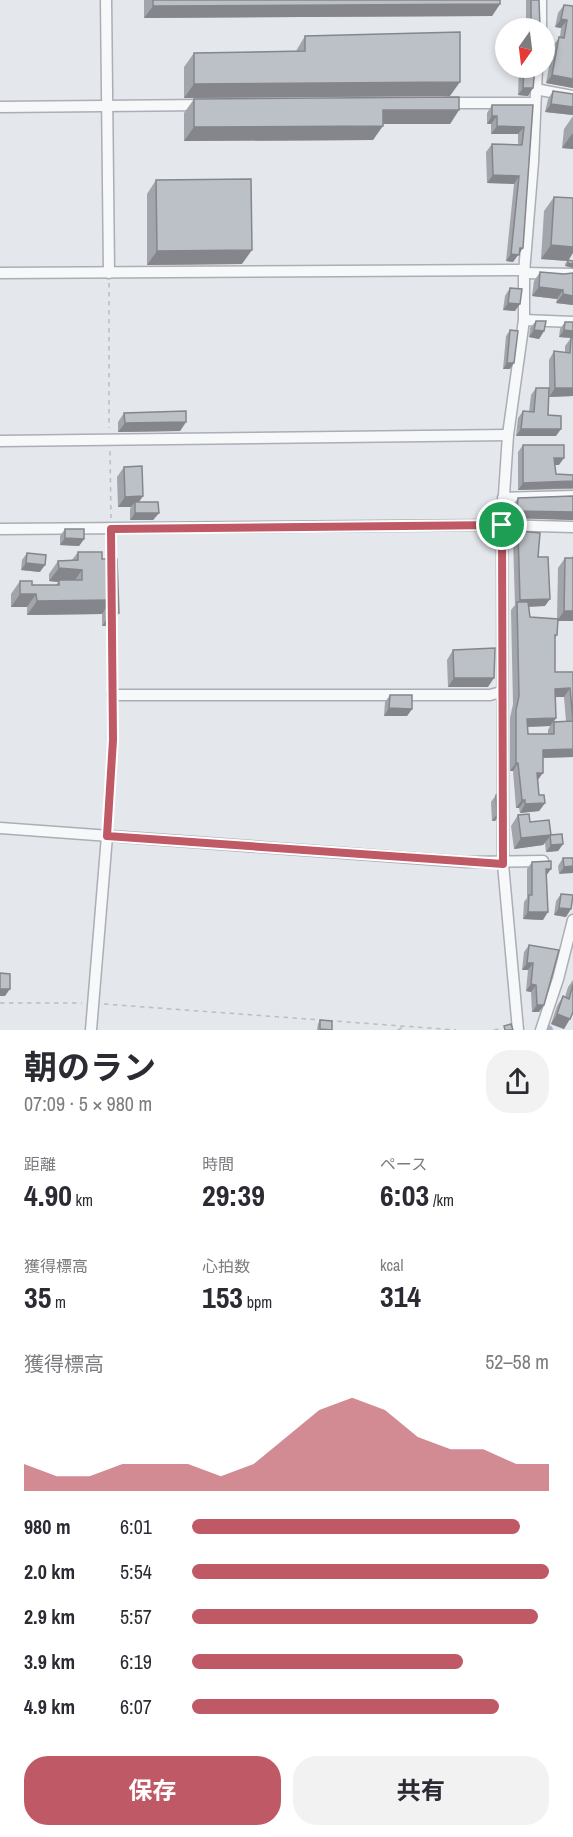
<!DOCTYPE html>
<html lang="ja">
<meta charset="utf-8">
<style>
:root{--surface:#fff;--page:#f2f2f3;--text:#2b2b33;--muted:#7c7c81;--accent:#c05966}
body{margin:0;font-family:"Archivo Narrow","Noto Sans JP",sans-serif;background:var(--page);color:var(--text);height:100vh;display:flex;flex-direction:column;font-size:22px;white-space:nowrap}
*{box-sizing:border-box;margin:0}
p{font-size:20px;color:var(--muted)}
.icon{flex:none;width:33px;height:33px;fill:none;stroke:currentColor;stroke-width:2;stroke-linecap:round;stroke-linejoin:round}
.map{position:relative;height:1030px;overflow:hidden}
.details{display:flex;flex-direction:column;background:var(--surface);flex:1}
.details>*{flex:none}
.needle{width:39px;rotate:194deg}
.controls{position:absolute;left:495px;top:18px;display:grid;gap:12px}
.controls a{display:grid;place-items:center;width:60px;height:60px;border-radius:50%;background:var(--surface);box-shadow:0 3px 9px #0003;font-size:30px}
.pin{position:absolute;display:grid;place-items:center;width:51px;height:51px;color:#fff;margin:-26px;border:3px solid #fff;border-radius:50%;box-shadow:0 2px 6px #0007}
.round{display:grid;place-items:center;flex:none;width:63px;height:63px;border-radius:24px;background:var(--page)}
.summary{display:flex;align-items:center;justify-content:space-between;height:102px;padding:0 24px}
h1{font-size:33px;font-weight:700;line-height:45px}
.metrics{display:grid;grid-template-columns:repeat(3,1fr);gap:9px;height:102px;padding:6px 24px}
.metrics div{display:grid;align-content:center}
.metrics b{font-size:30px;font-weight:700}
.metrics small{font-size:16px;font-weight:400}
.metrics p{font-size:16px}
.chart{height:168px;padding:12px 24px}
.chart p{display:flex;justify-content:space-between}
.chart svg{width:100%;height:108px;margin-top:6px;fill:var(--accent);opacity:.7}
.button{display:flex;gap:12px;margin-top:auto;padding:12px 24px}
.button a{flex:1;height:69px;border-radius:24px;background:var(--accent);color:#fff;font-size:24px;font-weight:700;line-height:69px;text-align:center}
.button a+a{background:var(--page);color:var(--text)}
ul{padding:0 24px;list-style:none;font-size:20px}
li{display:grid;grid-template-columns:96px 72px 1fr;align-items:center;height:45px}
li i{height:15px;border-radius:8px;background:var(--accent)}
.map>svg:first-child{display:block}
</style>
<div class="map">
<svg width="573" height="1030" viewBox="0 0 573 1030">
<rect width="100%" height="100%" fill="#e4e7eb"/>
<g fill="none" stroke-linecap="round" stroke-linejoin="round">
<!-- canal -->
<polyline stroke="#a4b4c6" stroke-width="10" points="547,1030 548,1030"/>
<defs>
<g id="minor">
<polyline points="106,0 109,273"/>
<polyline points="541,28 541,0"/>
<polyline points="535,89 573,96"/>
<polyline points="445,103 535,103"/>
<polyline points="0,107 205,105"/>
<polyline points="0,273 524,270"/>
<polyline points="524,273 573,274"/>
<polyline points="524,320 573,322"/>
<polyline points="0,441 508,435"/>
<polyline points="503,498 573,496"/>
<polyline points="0,529 502,525 573,527"/>
<polyline points="113,695 490,695 501,692"/>
<polyline points="0,828 467,862 543,861"/>
<polyline points="91,1030 107,836"/>
<polyline points="518,1030 503,864 502,525 508,435 524,320 524,273 533,162 537,68"/>
<polyline points="541,1030 558,979 573,920"/>
</g>
</defs>
<!-- minor casing -->
<use href="#minor" stroke="#aaaeb5" stroke-width="13"/>
<!-- path -->
<g stroke="#bbbdc2" stroke-width="1.5" stroke-dasharray="4.5 4.5" stroke-linecap="butt">
<polyline points="109,283 109,428"/>
<polyline points="110,451 111,518"/>
<polyline points="111,537 111,559"/>
<polyline points="112,624 113,685"/>
<polyline points="108,826 113,705"/>
<polyline points="0,1003 82,1003"/>
<polyline points="104,1004 456,1030"/>
<polyline points="398,1030 405,1026"/>
<polyline points="494,1030 502,1028"/>
</g>
<!-- minor -->
<use href="#minor" stroke="#f7f8f9" stroke-width="10"/>
</g>
<!-- wall -->
<g fill="#a2a5ab" fill-rule="evenodd">
<polygon points="144,0 500,0 500,4 492,16 144,18"/>
<polygon points="526,0 539,0 540,28 526,28"/>
<polygon points="564,5 573,6 573,88 546,83 553,45 560,37 561,28 555,27 558,13"/>
<polygon points="305,36 450,96 184,98 184,67 194,53 296,51"/>
<polygon points="519,68 535,68 533,88 528,96 518,95"/>
<polygon points="553,91 573,94 573,115 545,112 548,99"/>
<polygon points="194,99 459,110 450,124 383,124 373,140 184,141 184,113"/>
<polygon points="492,105 533,105 523,248 513,262 506,261 514,184 487,183 486,152 492,144 518,145 518,134 491,134 491,124 487,124 487,113"/>
<polygon points="573,116 573,149 562,148 564,129"/>
<polygon points="156,180 242,264 147,265 147,194"/>
<polygon points="554,197 568,260 573,261 565,266 565,264 567,261 541,259 544,211"/>
<polygon points="540,272 564,274 573,273 573,305 556,303 557,299 532,296 534,281"/>
<polygon points="510,288 515,311 503,310 505,296"/>
<polygon points="536,321 544,331 539,339 529,337 530,328"/>
<polygon points="565,322 573,338 573,396 549,397 548,415 556,436 516,436 518,418 523,411 529,412 531,395 536,388 549,388 549,360 554,351 565,352 565,346 571,338 559,337 560,329"/>
<polygon points="510,330 510,369 503,369 506,336"/>
<polygon points="124,413 186,422 180,431 118,432 118,422"/>
<polygon points="523,445 559,465 555,465 556,474 573,475 573,489 518,490 518,452"/>
<polygon points="124,467 143,496 139,502 159,513 153,520 130,520 130,509 131,507 118,507 117,477"/>
<polygon points="573,496 573,520 512,518 513,505 518,498"/>
<polygon points="65,529 84,539 79,546 60,545 60,536"/>
<path d="M518 531 538 557 545 606 529 607 530 617 557 619 558 568 565 558H571L573 556V621H558L557 635 555 638V672H573V757L543 758 538 780 539 795 545 803 539 811 520 813 519 808H516L513 771H510V718L513 704 511 610 515 605 513 538ZM556 697H564L566 721 554 722 556 718ZM550 726 548 730V734H528V727Z"/>
<polygon points="78,552 102,559 119,613 110,626 102,626 102,614 27,615 27,607 11,607 11,594 20,581 32,585 56,585 58,582 49,581 49,574 58,561 72,560"/>
<polygon points="27,553 40,572 21,570 22,560"/>
<polygon points="453,650 488,687 448,687 447,660"/>
<polygon points="390,695 412,709 407,716 384,716 385,702"/>
<polygon points="496,795 500,814 495,821 492,821 491,802"/>
<polygon points="518,815 551,835 563,844 558,851 546,852 545,843 543,845 514,849 511,826"/>
<polygon points="563,858 573,858 559,874 558,866"/>
<polygon points="532,862 546,876 543,920 523,919 524,902 527,898 527,869"/>
<polygon points="561,894 566,917 554,915 556,901"/>
<polygon points="529,945 544,1005 539,1012 532,1012 531,992 526,991 528,970 522,970 524,952"/>
<polygon points="573,980 573,1012 564,1029 551,1024 557,1006 563,996 565,997 568,987"/>
<polygon points="320,1020 331,1030 317,1030 318,1024"/>
</g>
<!-- shaded-wall -->
<g fill="#84868b">
<polygon points="500,4 492,16 144,18 153,6"/>
<polygon points="561,19 567,20 561,28 555,27"/>
<polygon points="552,75 573,79 573,88 546,83"/>
<polygon points="460,82 450,96 184,98 194,84"/>
<polygon points="523,88 533,88 528,96 518,95"/>
<polygon points="551,104 573,107 573,115 545,112"/>
<polygon points="383,110 459,110 450,124 373,124"/>
<polygon points="492,116 497,116 491,124 487,124"/>
<polygon points="383,126 373,140 184,141 194,127"/>
<polygon points="497,126 524,127 518,134 491,134"/>
<polygon points="572,134 573,134 573,149 562,148"/>
<polygon points="493,175 519,176 514,184 487,183"/>
<polygon points="551,245 573,247 573,253 568,261 541,259"/>
<polygon points="520,248 523,248 513,262 506,261 511,254"/>
<polygon points="252,250 242,264 147,265 157,251"/>
<polygon points="568,263 573,264 573,268 565,266"/>
<polygon points="539,287 563,290 557,299 532,296"/>
<polygon points="563,294 573,296 573,305 556,303"/>
<polygon points="508,303 520,304 515,311 503,310"/>
<polygon points="534,330 544,331 539,339 529,337"/>
<polygon points="564,330 573,331 573,337 572,338 559,337"/>
<polygon points="507,363 514,363 510,369 503,369"/>
<polygon points="555,388 573,388 573,396 549,397"/>
<polygon points="186,422 180,431 118,432 125,423"/>
<polygon points="521,429 561,429 556,436 516,436"/>
<polygon points="554,458 564,458 559,465 549,465"/>
<polygon points="573,481 573,488 518,490 523,483"/>
<polygon points="143,496 135,507 135,502 131,507 118,507 125,497"/>
<polygon points="517,511 573,512 573,520 512,518"/>
<polygon points="135,513 159,513 153,520 130,520"/>
<polygon points="65,538 84,539 79,546 60,545"/>
<polygon points="26,563 45,565 40,572 21,570"/>
<polygon points="59,568 82,570 73,583 59,580 58,582 49,581"/>
<polygon points="20,594 36,594 27,607 11,607"/>
<polygon points="550,599 545,606 517,607 517,604 520,600"/>
<polygon points="111,600 102,614 27,615 37,601"/>
<polygon points="564,611 573,611 573,621 557,621"/>
<polygon points="111,613 119,613 110,626 102,626"/>
<polygon points="454,678 494,678 488,687 448,687"/>
<polygon points="570,688 564,697 549,697 555,689"/>
<polygon points="389,708 412,709 407,716 384,716"/>
<polygon points="556,718 550,726 521,727 527,719"/>
<polygon points="573,749 573,757 537,758 543,750"/>
<polygon points="516,763 518,763 513,771 510,771"/>
<polygon points="537,773 543,773 537,781"/>
<polygon points="522,800 525,800 519,808 516,808"/>
<polygon points="545,803 539,811 520,813 525,804"/>
<polygon points="497,814 500,814 495,821 492,821"/>
<polygon points="551,835 543,845 514,849 521,838"/>
<polygon points="563,844 558,851 546,852 551,845"/>
<polygon points="573,866 573,873 559,874 564,867"/>
<polygon points="546,869 551,869 546,876"/>
<polygon points="559,908 571,909 566,917 554,915"/>
<polygon points="528,912 548,912 543,920 523,919"/>
<polygon points="527,963 533,963 528,970 522,970"/>
<polygon points="531,984 536,985 531,992 526,991"/>
<polygon points="0,989 10,989 5,996 0,996"/>
<polygon points="537,1005 544,1005 539,1012 532,1012"/>
<polygon points="557,1014 570,1019 564,1029 551,1024"/>
</g>
<!-- building -->
<g fill="#bcc0c7" stroke="#84868b" stroke-width="1.5" fill-rule="evenodd">
<polygon points="153,0 500,0 500,4 153,6"/>
<polygon points="531,0 539,0 540,28 531,28"/>
<polygon points="564,5 573,6 573,79 552,75 559,37 564,38 567,20 561,19"/>
<polygon points="460,32 460,82 194,84 194,53 305,51 305,36"/>
<polygon points="524,68 535,68 533,88 523,88"/>
<polygon points="553,91 573,94 573,107 551,104"/>
<polygon points="459,97 459,110 383,110 383,126 194,127 194,99"/>
<polygon points="492,105 533,105 523,248 520,248 519,255 511,254 519,176 493,175 492,144 522,145 524,127 497,126 497,116 492,116"/>
<polygon points="251,179 252,250 157,251 156,180"/>
<polygon points="554,197 573,198 573,247 551,245"/>
<polygon points="568,260 573,261 573,264 568,263"/>
<polygon points="540,272 564,274 573,273 573,296 563,294 563,290 539,287"/>
<polygon points="510,288 522,289 520,304 508,303"/>
<polygon points="536,321 546,321 544,331 534,330"/>
<polygon points="565,322 573,322 573,331 564,330"/>
<polygon points="510,330 518,331 514,363 507,363"/>
<polygon points="571,338 573,338 573,388 555,388 554,351 570,353"/>
<polygon points="536,388 549,388 548,415 561,416 561,429 521,429 523,411 534,412"/>
<polygon points="186,411 186,422 125,423 124,413"/>
<polygon points="523,445 564,445 564,458 554,458 556,474 573,475 573,481 523,483"/>
<polygon points="142,466 143,496 125,497 124,467"/>
<polygon points="573,496 573,512 517,511 518,498"/>
<polygon points="135,502 158,502 159,513 135,513"/>
<polygon points="65,529 84,529 84,539 65,538"/>
<polygon points="518,531 540,533 538,557 548,557 550,599 520,600"/>
<polygon points="78,552 102,552 102,559 117,559 119,613 111,613 111,600 37,601 36,594 20,594 20,581 32,581 32,585 59,585 59,580 82,580 82,570 59,568 58,561 78,560"/>
<polygon points="27,553 46,555 45,565 26,563"/>
<polygon points="565,558 573,558 573,611 564,611"/>
<path d="M517 602H528L530 617 558 619 557 635H555V672H573V749L543 750V773H537L539 795H544L545 803 525 804V800H522L518 763H516V710L519 696ZM570 688 573 721 554 722V734H528L527 719 556 718 555 689Z"/>
<polygon points="495,648 494,678 454,678 453,650"/>
<polygon points="390,695 412,695 412,709 389,708"/>
<polygon points="500,794 500,814 497,814 496,795"/>
<polygon points="529,814 530,822 549,820 551,835 521,838 518,815"/>
<polygon points="562,834 563,844 551,845 550,835"/>
<polygon points="563,858 573,858 573,866 564,867"/>
<polygon points="551,861 551,869 546,869 548,912 528,912 529,895 532,895 532,862"/>
<polygon points="561,894 573,895 571,909 559,908"/>
<polygon points="529,945 559,950 544,1005 537,1005 536,985 531,984 533,963 527,963"/>
<polygon points="0,973 10,974 10,989 0,989"/>
<polygon points="573,984 573,1012 570,1019 557,1014 563,996 569,999"/>
<polygon points="320,1020 332,1021 332,1030 320,1029"/>
<polygon points="511,1024 513,1030 505,1030 504,1026"/>
</g>
<g fill="none" stroke-linecap="round" stroke-linejoin="round">
<defs>
<polygon id="route" points="502,525 503,864 107,836 113,740 111,529"/>
</defs>
<!-- route casing -->
<use href="#route" stroke="#fff" stroke-width="12"/>
<!-- route -->
<use href="#route" stroke="#c05966" stroke-width="8"/>
</g>
</svg>
<div class="controls">
<a><svg class="needle" viewBox="-14 -14 28 28"><path d="M0-13l5 13h-10z" fill="#e53935"/><path d="M0 13l5-13h-10z" fill="#7c7c81"/></svg></a>
</div>
<div class="pin" style="left:502px;top:525px;background:#1e9e55"><svg class="icon" aria-label="arrive" viewBox="0 0 24 24"><path d="M6 21V4h12l-3 4 3 4H6"/></svg></div>
</div>
<section class="details">
<div class="summary"><div><h1>朝のラン</h1><p>07:09 · 5 × 980 m</p></div><a class="round"><svg class="icon" aria-label="share" viewBox="0 0 24 24"><path d="M12 15V3M7 8l5-5 5 5M5 13v7h14v-7"/></svg></a></div>
<div class="metrics">
<div><p>距離</p><b>4.90<small> km</small></b></div>
<div><p>時間</p><b>29:39</b></div>
<div><p>ペース</p><b>6:03<small> /km</small></b></div>
</div>
<div class="metrics">
<div><p>獲得標高</p><b>35<small> m</small></b></div>
<div><p>心拍数</p><b>153<small> bpm</small></b></div>
<div><p>kcal</p><b>314</b></div>
</div>
<div class="chart"><p><span>獲得標高</span>52–58 m</p>
<svg viewBox="0 0 160 44" preserveAspectRatio="none"><path d="M0 44V33L10 38L20 38L30 33L40 33L50 33L60 38L70 33L80 22L90 11L100 6L110 11L120 22L130 27L140 27L150 33L160 33V44z"/></svg>
</div>
<ul>
<li><b>980 m</b>6:01<i style="width:92%"></i></li>
<li><b>2.0 km</b>5:54<i style="width:100%"></i></li>
<li><b>2.9 km</b>5:57<i style="width:97%"></i></li>
<li><b>3.9 km</b>6:19<i style="width:76%"></i></li>
<li><b>4.9 km</b>6:07<i style="width:86%"></i></li>
</ul>
<div class="button"><a>保存</a><a>共有</a></div>
</section>
